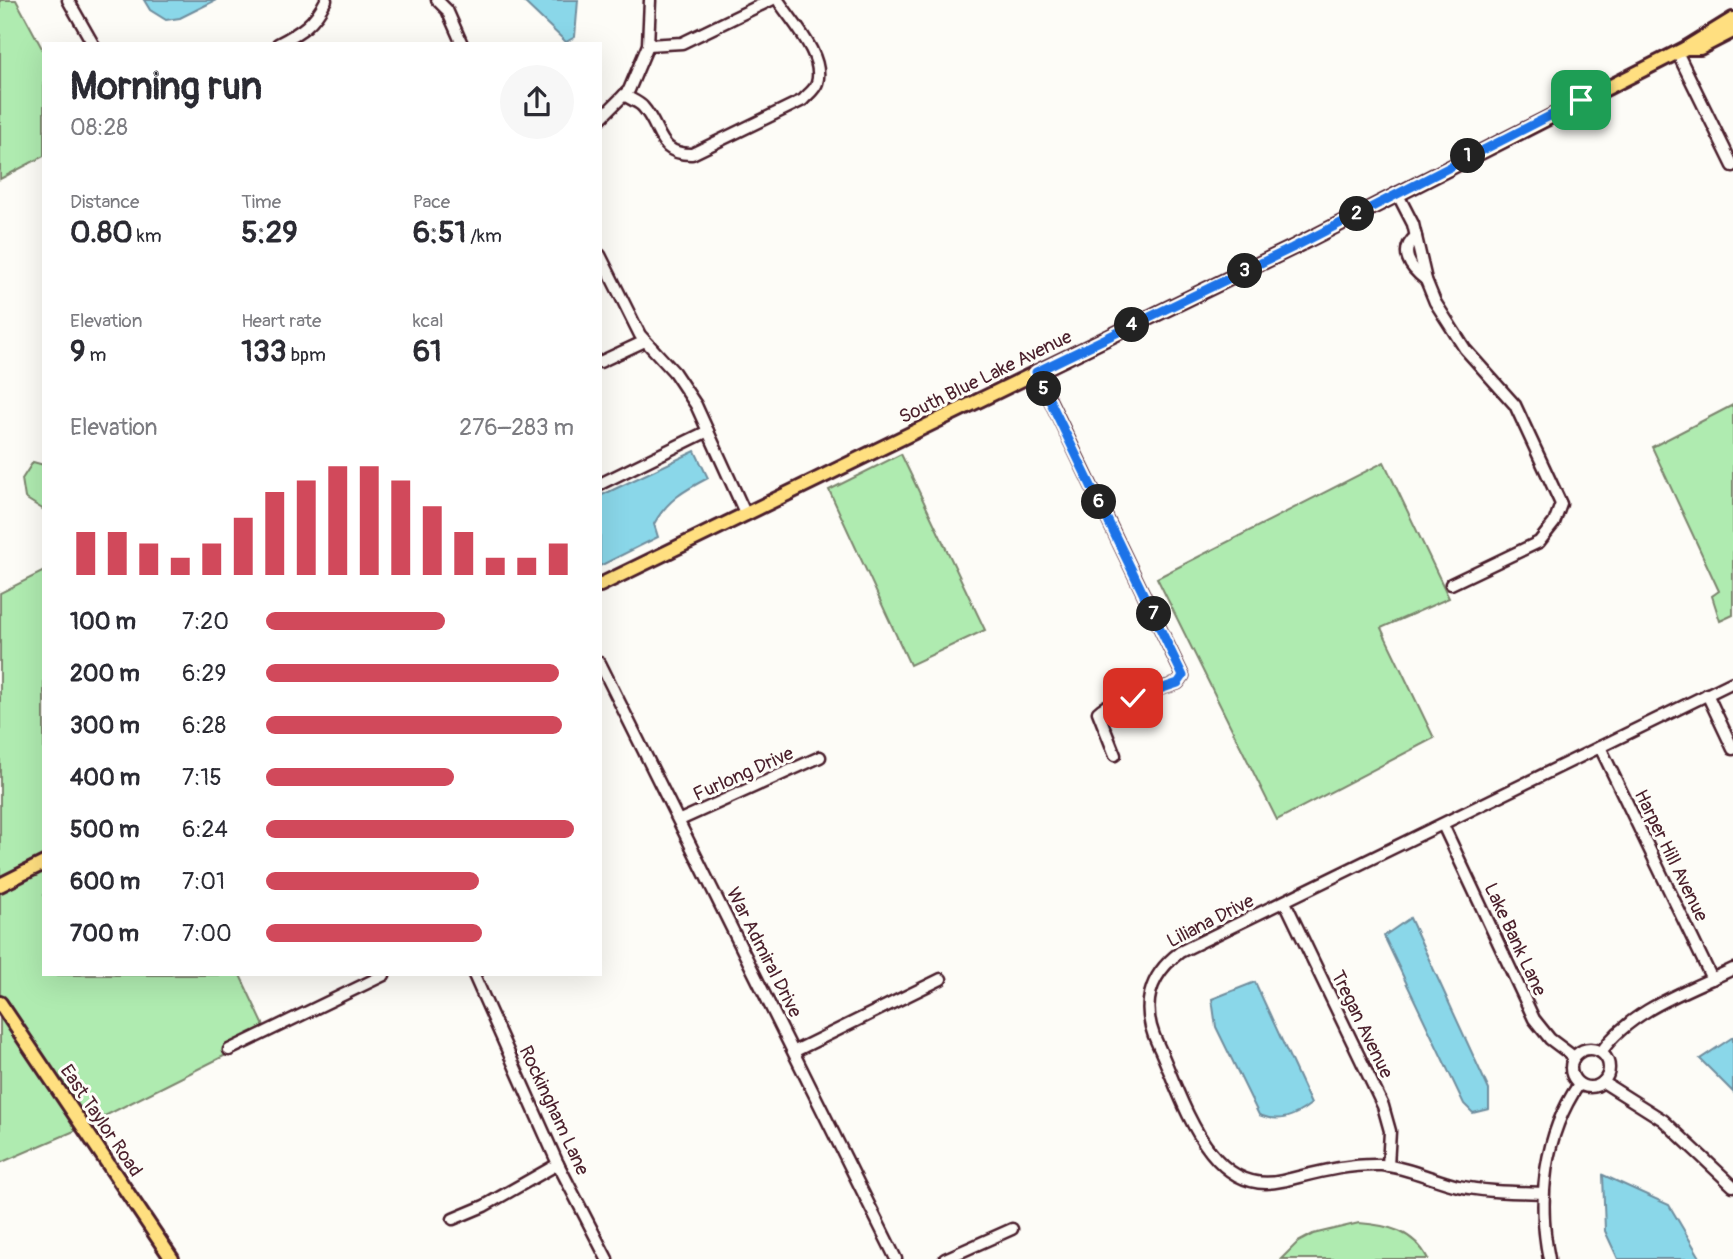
<!DOCTYPE html>
<meta charset="utf-8">
<style>
:root{--surface:#fff;--page:#f7f7f7;--text:#2b2b33;--muted:#7c7c81;--accent:#d1495b}
body{margin:0;font-family:Pangolin,sans-serif;background:var(--page);color:var(--text);height:100vh;display:flex;flex-direction:column;font-size:26px;white-space:nowrap}
*{box-sizing:border-box;margin:0}
p{font-size:23px;color:var(--muted)}
.icon{flex:none;width:38px;height:38px;fill:none;stroke:currentColor;stroke-width:2;stroke-linecap:round;stroke-linejoin:round}
.map{position:relative;flex:1;overflow:hidden}
.sheet{position:absolute;left:42px;top:42px;width:560px;height:934px;display:flex;flex-direction:column;background:var(--surface);border-radius:0px;box-shadow:0 7px 28px #0002}
.sheet>*{flex:none}
.pin{position:absolute;display:grid;place-items:center;width:60px;height:60px;color:#fff;margin:-30px;border-radius:14px;box-shadow:0 4px 10px #0006}
.km{position:absolute;width:35px;height:35px;margin:-18px;border-radius:50%;background:#222;color:#fff;font-size:19px;line-height:35px;text-align:center}
.round{display:grid;place-items:center;flex:none;width:74px;height:74px;border-radius:37px;background:var(--page)}
.headline{display:flex;align-items:center;justify-content:space-between;height:119px;padding:0 28px}
h1{font-size:38px;font-weight:800;line-height:52px}
.stats{display:grid;grid-template-columns:repeat(3,1fr);gap:10px;height:119px;padding:7px 28px}
.stats div{display:grid;align-content:center}
.stats b{font-size:30px;font-weight:800}
.stats small{font-size:19px;font-weight:400}
.stats p{font-size:19px}
.chart{height:196px;padding:14px 28px}
.chart p{display:flex;justify-content:space-between}
.chart svg{width:100%;height:126px;margin-top:7px;stroke:var(--accent);stroke-width:6}
ul{padding:0 28px;list-style:none;font-size:23px}
li{display:grid;grid-template-columns:112px 84px 1fr;align-items:center;height:52px}
li i{height:18px;border-radius:9px;background:var(--accent)}
.map>svg:first-child{display:block}
</style>
<div class="map">
<svg width="1733" height="1259" viewBox="0 0 1733 1259">
<rect width="100%" height="100%" fill="#fdfcf7"/>
<filter id="ink" filterUnits="userSpaceOnUse"><feTurbulence type="fractalNoise" baseFrequency=".0143" numOctaves="2"/><feDisplacementMap in="SourceGraphic" scale="14" xChannelSelector="R" yChannelSelector="G"/><feConvolveMatrix kernelMatrix="1 2 1 2 8 2 1 2 1" color-interpolation-filters="sRGB"/></filter>
<g filter="url(#ink)">
<!-- green -->
<g fill="#afebb0" stroke="#7c856e" stroke-width="2">
<polygon points="0,0 16,0 44,52 44,156 0,179"/>
<polygon points="1733,405 1733,615 1720,621 1712,596 1719,591 1652,447"/>
<polygon points="901,454 985,630 910,665 829,490"/>
<polygon points="33,462 44,465 44,510 25,498 22,479"/>
<polygon points="1384,462 1449,598 1381,628 1434,738 1277,820 1157,578"/>
<polygon points="44,571 44,858 0,880 0,593"/>
<polygon points="44,868 44,975 240,975 265,1028 223,1048 226,1055 87,1125 0,995 0,890"/>
<polygon points="0,1012 79,1129 0,1163"/>
<path d="M1359 1223C1388 1225 1414 1231 1428 1259H1281L1298 1242 1313 1234Z"/>
</g>
<!-- water -->
<g fill="#8ad7e9" stroke="#708d9d" stroke-width="2">
<polygon points="144,0 216,0 180,18 166,20 150,10"/>
<polygon points="522,0 578,0 575,37 566,42"/>
<path d="M695 451 708 478C685 490 667 500 654 524L658 537 600 566V496Z"/>
<polygon points="1410,918 1489,1090 1489,1109 1473,1113 1464,1104 1384,936"/>
<path d="M1255 982 1311 1104C1294 1117 1279 1123 1259 1115L1216 1027 1212 999Z"/>
<polygon points="1733,1037 1733,1092 1700,1059"/>
<polygon points="1603,1175 1669,1205 1701,1259 1618,1259 1605,1231"/>
</g>
<g fill="none" stroke-linecap="round" stroke-linejoin="round">
<defs>
<g id="minor">
<polyline points="68,0 93,44"/>
<polyline points="437,0 447,10 462,44"/>
<path d="M278 44C301 32 314 24 326 0"/>
<polyline points="648,45 682,43 771,0"/>
<polyline points="1677,52 1733,166"/>
<path d="M624 95C630 99 639 102 643 107 662 128 657 155 692 154L803 100C807 95 815 90 817 83 825 56 792 22 778 0"/>
<polyline points="600,119 629,90 648,45 650,0"/>
<polyline points="1397,193 1413,224 1426,280 1435,302 1465,349 1515,405 1561,504 1554,523 1539,542 1451,584"/>
<path d="M1416 236C1398 251 1410 268 1426 280"/>
<polyline points="600,255 640,335 674,372 696,405 746,515"/>
<polyline points="600,362 645,341"/>
<path d="M1036 371 1183 676 1178 683C1159 690 1110 699 1098 712L1115 755"/>
<polyline points="600,484 708,431"/>
<polyline points="600,663 896,1259"/>
<polyline points="1707,694 1733,749"/>
<polyline points="1600,747 1712,979"/>
<polyline points="680,820 820,757"/>
<polyline points="1443,825 1534,1019 1550,1039 1574,1057"/>
<polyline points="1285,902 1383,1106 1390,1131 1388,1166"/>
<polyline points="474,975 558,1164 607,1259"/>
<circle cx="1590" cy="1068" r="19"/>
<polyline points="229,1050 384,975"/>
<polyline points="795,1051 941,979"/>
<path d="M1601 1052C1631 1009 1688 991 1733 969"/>
<polyline points="1603,1082 1663,1120 1733,1186"/>
<path d="M1543 1193C1515 1192 1486 1192 1458 1186 1433 1180 1407 1167 1381 1165 1345 1164 1316 1173 1282 1181 1208 1198 1182 1096 1158 1045 1140 1008 1148 976 1180 952L1733 682"/>
<polyline points="453,1219 484,1206 558,1164"/>
<polyline points="945,1259 1012,1229"/>
<path d="M1549 1259C1537 1200 1544 1135 1579 1084"/>
</g>
<g id="major">
<polyline points="1686,48 1700,48 1733,31"/>
<polyline points="600,585 1292,248 1686,48 1733,19"/>
<polyline points="0,885 44,863"/>
<polyline points="0,1003 172,1259"/>
</g>
</defs>
<!-- minor casing -->
<use href="#minor" stroke="#4a1f2b" stroke-width="15"/>
<!-- major casing -->
<use href="#major" stroke="#4a1f2b" stroke-width="18"/>
<!-- minor -->
<use href="#minor" stroke="#fdfcf7" stroke-width="10"/>
<!-- major -->
<use href="#major" stroke="#ffdf80" stroke-width="12"/>
</g>
</g>
<g fill="none" stroke-linecap="round" stroke-linejoin="round" filter="url(#ink)">
<defs>
<polyline id="route" points="1133,698 1178,683 1183,676 1036,372 1292,248 1581,100"/>
</defs>
<!-- route casing -->
<use href="#route" stroke="#fff" stroke-width="14"/>
<!-- route -->
<use href="#route" stroke="#1a73e8" stroke-width="9"/>
</g>
<g text-anchor="middle" stroke-width="6" stroke-linejoin="round" paint-order="stroke">
<!-- street labels -->
<g font-size="19" fill="#4a1f2b" stroke="#fdfcf7">
<text transform="translate(985 376) rotate(-26)" y="7">South Blue Lake Avenue</text>
<text transform="translate(743 773) rotate(-24)" y="7">Furlong Drive</text>
<text transform="translate(1672 855) rotate(64)" y="7">Harper Hill Avenue</text>
<text transform="translate(1210 920) rotate(-27)" y="7">Liliana Drive</text>
<text transform="translate(1516 939) rotate(65)" y="7">Lake Bank Lane</text>
<text transform="translate(765 952) rotate(63)" y="7">War Admiral Drive</text>
<text transform="translate(1363 1024) rotate(64)" y="7">Tregan Avenue</text>
<text transform="translate(555 1110) rotate(65)" y="7">Rockingham Lane</text>
<text transform="translate(102 1120) rotate(56)" y="7">East Taylor Road</text>
</g>
</g>
</svg>
<div class="pin" style="left:1581px;top:100px;background:#1e9e55"><svg class="icon" aria-label="arrive" viewBox="0 0 24 24"><path d="M6 21V4h12l-3 4 3 4H6"/></svg></div>
<div class="pin" style="left:1133px;top:698px;background:#d93025"><svg class="icon" aria-label="check" viewBox="0 0 24 24"><path d="M5 12l5 5 9-10"/></svg></div>
<b class="km" style="left:1468px;top:156px">1</b>
<b class="km" style="left:1357px;top:214px">2</b>
<b class="km" style="left:1245px;top:271px">3</b>
<b class="km" style="left:1132px;top:325px">4</b>
<b class="km" style="left:1044px;top:389px">5</b>
<b class="km" style="left:1099px;top:502px">6</b>
<b class="km" style="left:1154px;top:614px">7</b>
<section class="sheet">
<div class="headline"><div><h1>Morning run</h1><p>08:28</p></div><a class="round"><svg class="icon" aria-label="share" viewBox="0 0 24 24"><path d="M12 15V3M7 8l5-5 5 5M5 13v7h14v-7"/></svg></a></div>
<div class="stats">
<div><p>Distance</p><b>0.80<small> km</small></b></div>
<div><p>Time</p><b>5:29</b></div>
<div><p>Pace</p><b>6:51<small> /km</small></b></div>
</div>
<div class="stats">
<div><p>Elevation</p><b>9<small> m</small></b></div>
<div><p>Heart rate</p><b>133<small> bpm</small></b></div>
<div><p>kcal</p><b>61</b></div>
</div>
<div class="chart"><p><span>Elevation</span>276–283 m</p>
<svg viewBox="0 0 160 44" preserveAspectRatio="none"><path d="M5 44V29M15 44V29M25 44V33M35 44V38M45 44V33M55 44V24M65 44V15M75 44V11M85 44V6M95 44V6M105 44V11M115 44V20M125 44V29M135 44V38M145 44V38M155 44V33"/></svg>
</div>
<ul>
<li><b>100 m</b>7:20<i style="width:58%"></i></li>
<li><b>200 m</b>6:29<i style="width:95%"></i></li>
<li><b>300 m</b>6:28<i style="width:96%"></i></li>
<li><b>400 m</b>7:15<i style="width:61%"></i></li>
<li><b>500 m</b>6:24<i style="width:100%"></i></li>
<li><b>600 m</b>7:01<i style="width:69%"></i></li>
<li><b>700 m</b>7:00<i style="width:70%"></i></li>
</ul>
</section>
</div>
